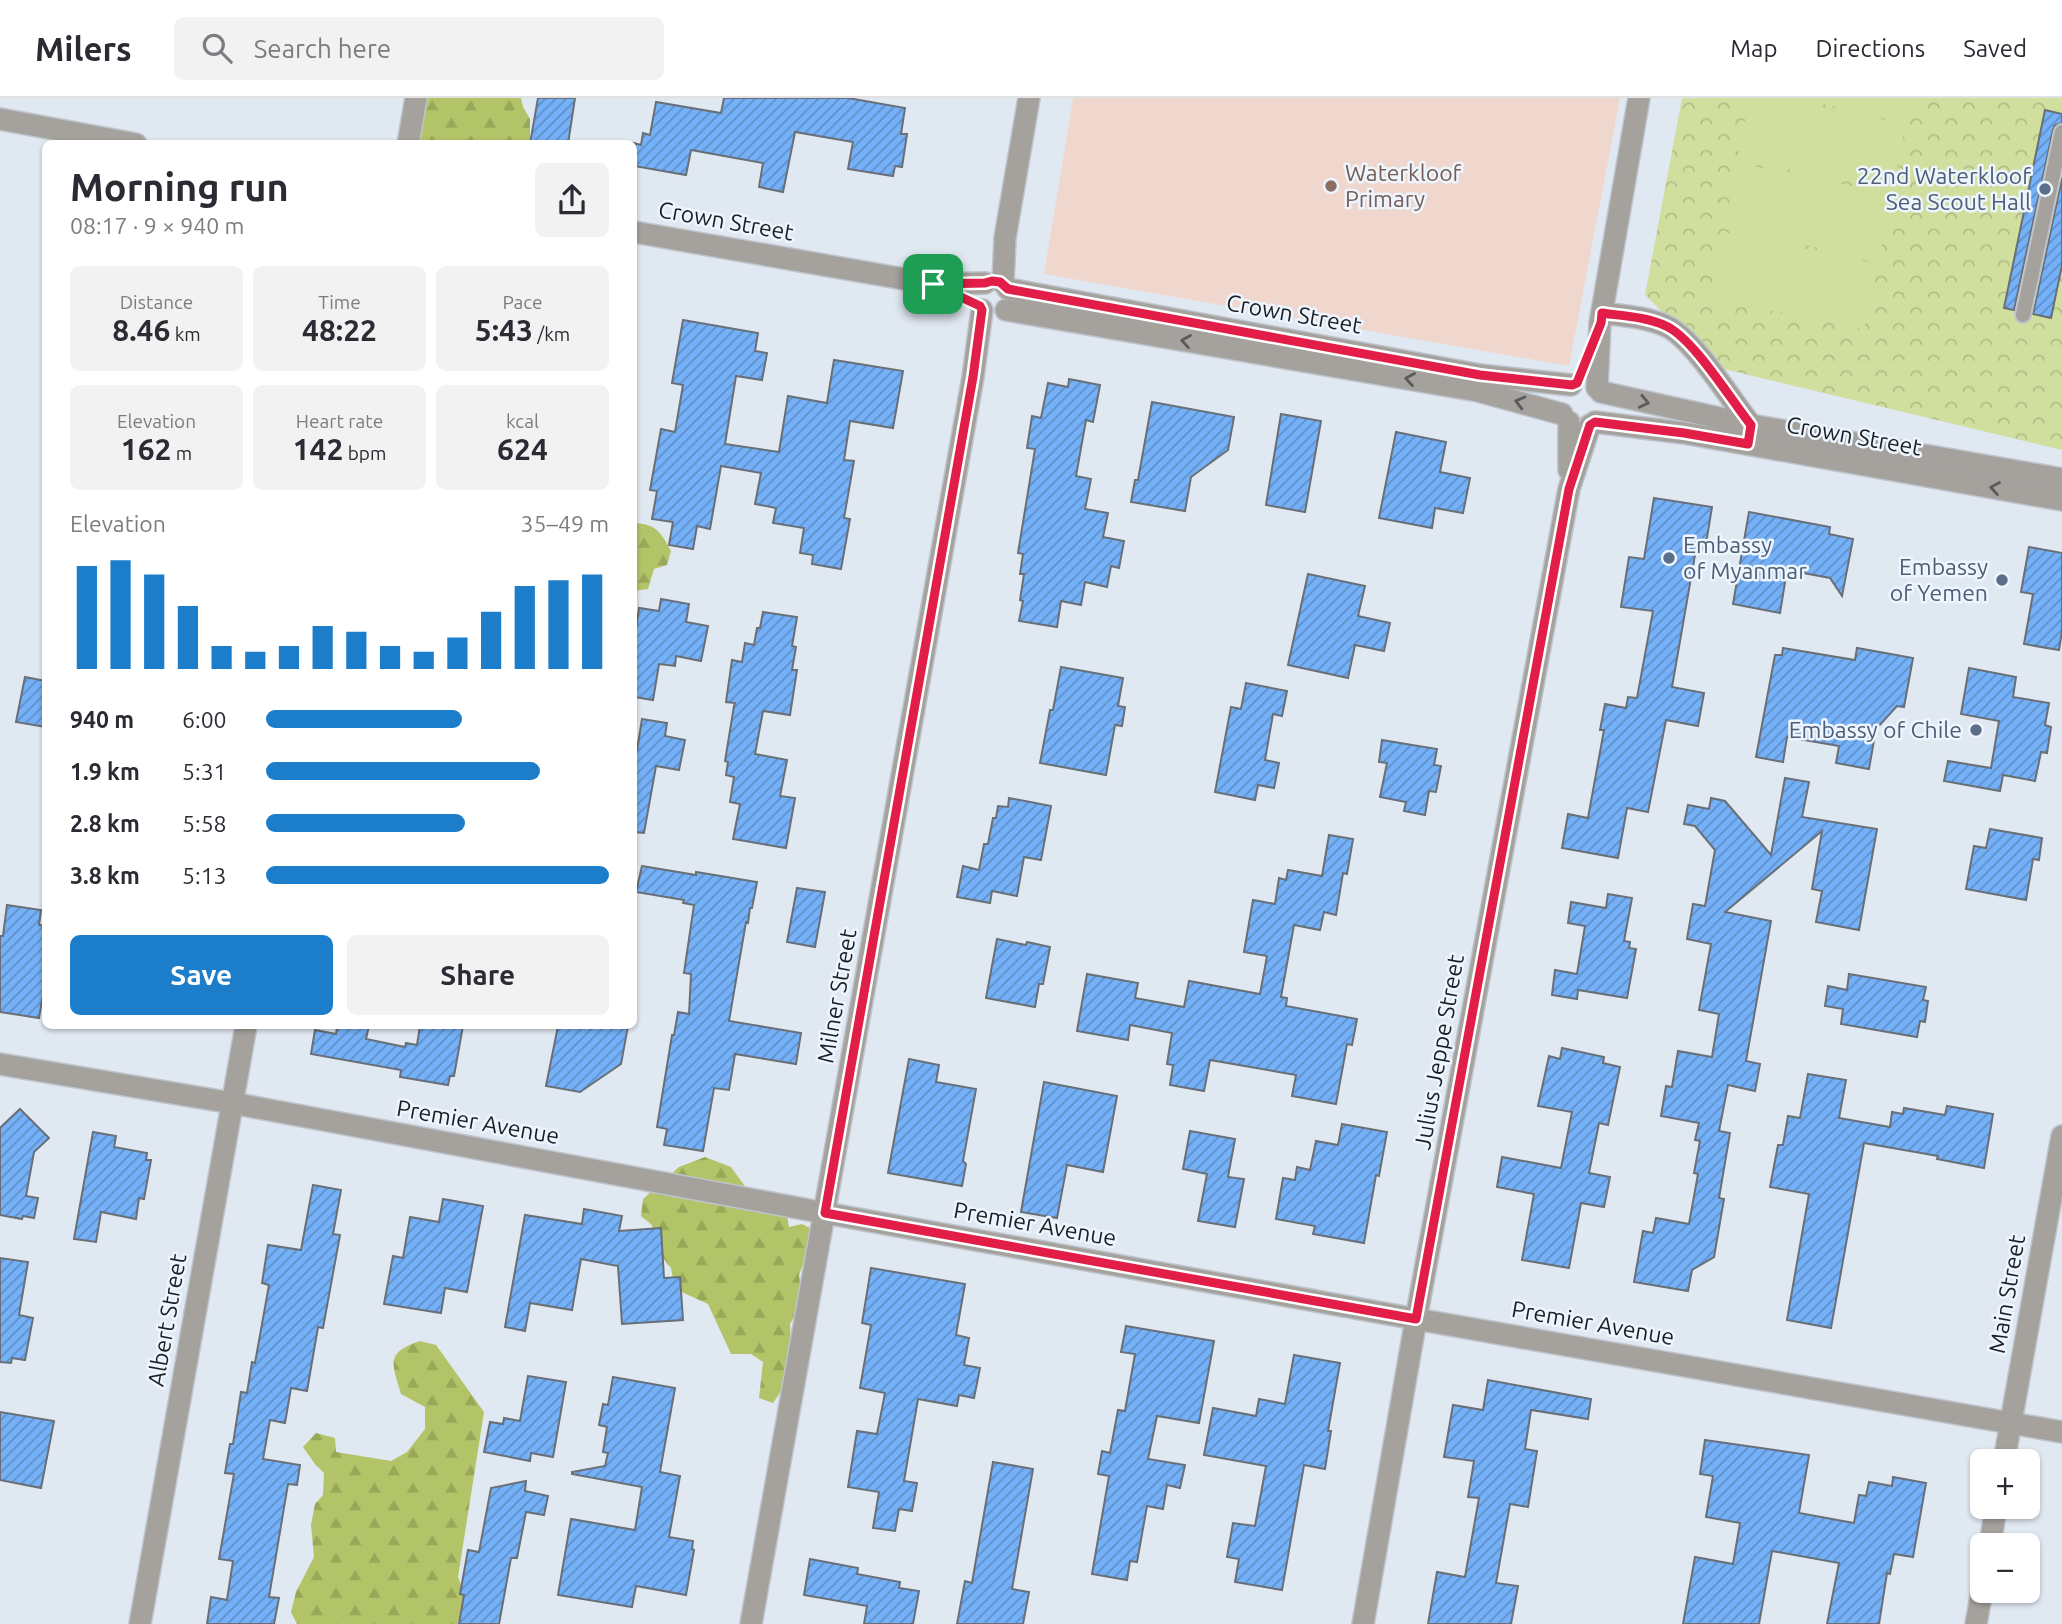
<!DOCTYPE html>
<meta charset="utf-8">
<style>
:root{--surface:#fff;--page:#f2f2f3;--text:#2b2b33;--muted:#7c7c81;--line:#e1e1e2;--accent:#1c7eca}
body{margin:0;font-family:Ubuntu,sans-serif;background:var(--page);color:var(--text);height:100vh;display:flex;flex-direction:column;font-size:26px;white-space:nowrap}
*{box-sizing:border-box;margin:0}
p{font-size:23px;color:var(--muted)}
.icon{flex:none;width:38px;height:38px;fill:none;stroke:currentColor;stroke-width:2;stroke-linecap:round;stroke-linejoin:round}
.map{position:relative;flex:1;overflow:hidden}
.side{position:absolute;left:42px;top:42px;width:595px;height:889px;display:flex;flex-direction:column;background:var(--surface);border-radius:10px;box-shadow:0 2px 5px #0004}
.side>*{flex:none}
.controls{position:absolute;left:1970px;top:1351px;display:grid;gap:14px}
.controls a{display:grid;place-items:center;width:70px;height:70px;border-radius:10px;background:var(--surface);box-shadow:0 2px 5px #0004;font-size:35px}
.pin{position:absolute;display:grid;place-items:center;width:60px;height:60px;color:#fff;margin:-30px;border-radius:14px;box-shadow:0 4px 10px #0006}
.round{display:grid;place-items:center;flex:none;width:74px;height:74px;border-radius:10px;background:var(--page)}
.summary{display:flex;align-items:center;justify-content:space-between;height:119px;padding:0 28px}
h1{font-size:38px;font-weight:700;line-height:52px}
.stats{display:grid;grid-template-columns:repeat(3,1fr);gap:10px;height:119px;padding:7px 28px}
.stats div{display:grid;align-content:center;border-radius:10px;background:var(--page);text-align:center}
.stats b{font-size:30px;font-weight:700}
.stats small{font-size:19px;font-weight:400}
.stats p{font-size:19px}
.chart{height:196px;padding:14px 28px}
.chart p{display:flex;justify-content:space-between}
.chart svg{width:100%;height:126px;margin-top:7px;stroke:var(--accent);stroke-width:6}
.primary-button{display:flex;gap:14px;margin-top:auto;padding:14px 28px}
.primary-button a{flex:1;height:80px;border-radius:10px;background:var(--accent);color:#fff;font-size:28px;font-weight:700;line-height:80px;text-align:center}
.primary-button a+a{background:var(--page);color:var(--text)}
ul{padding:0 28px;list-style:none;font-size:23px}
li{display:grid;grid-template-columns:112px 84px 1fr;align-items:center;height:52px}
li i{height:18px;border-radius:9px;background:var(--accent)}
header{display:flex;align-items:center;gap:42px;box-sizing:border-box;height:98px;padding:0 35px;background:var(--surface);border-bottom:2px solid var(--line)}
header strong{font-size:33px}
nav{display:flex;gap:38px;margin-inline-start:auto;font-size:24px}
.search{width:490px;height:63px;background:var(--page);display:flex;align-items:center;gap:18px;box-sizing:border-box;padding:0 24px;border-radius:10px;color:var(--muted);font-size:26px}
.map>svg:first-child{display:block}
</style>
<header>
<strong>Milers</strong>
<div class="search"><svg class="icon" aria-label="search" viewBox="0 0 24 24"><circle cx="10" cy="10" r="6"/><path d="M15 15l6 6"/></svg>Search here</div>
<nav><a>Map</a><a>Directions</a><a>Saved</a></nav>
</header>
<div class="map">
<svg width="2062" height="1526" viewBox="0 0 2062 1526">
<defs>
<pattern id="forest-firs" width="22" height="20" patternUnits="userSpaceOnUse" patternTransform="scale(1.75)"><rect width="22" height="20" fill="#b2c467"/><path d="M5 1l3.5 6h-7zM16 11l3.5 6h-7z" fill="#98a859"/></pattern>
<pattern id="park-crowns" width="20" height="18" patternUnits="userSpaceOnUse" patternTransform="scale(1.75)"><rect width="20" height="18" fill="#d0de9e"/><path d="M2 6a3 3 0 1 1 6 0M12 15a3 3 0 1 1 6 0" fill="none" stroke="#b2be88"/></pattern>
<pattern id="building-hatch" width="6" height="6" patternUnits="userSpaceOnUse" patternTransform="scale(1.75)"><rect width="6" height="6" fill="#75b1f8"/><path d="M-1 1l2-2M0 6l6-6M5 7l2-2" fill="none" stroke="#5f8fc8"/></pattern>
</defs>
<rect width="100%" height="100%" fill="#e0e8f1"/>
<!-- education -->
<polygon fill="#f0d7ce" points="1073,0 1620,0 1569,268 1044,176"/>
<!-- forest -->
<g fill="url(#forest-firs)">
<polygon points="424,0 521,0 523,9 530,21 530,38 547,45 503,45 492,42 490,46 414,46"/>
<path d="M634 425C656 426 661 434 671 453L667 467 654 471 648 491 634 493Z"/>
<polygon points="705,1059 731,1069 760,1109 786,1112 789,1129 802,1126 810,1130 811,1146 799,1177 803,1203 790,1226 792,1265 785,1287 773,1305 759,1300 763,1264 751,1256 731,1256 708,1206 675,1191 671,1170 655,1150 652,1127 641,1118 643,1101 679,1069"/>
<path d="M420 1243 436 1247 484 1314 458 1479 464 1495 458 1526H297L291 1514 296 1494 314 1459 311 1427 315 1406 323 1397 324 1375 315 1366 303 1349 316 1335 335 1340 336 1354 391 1363 407 1354 425 1331V1309L401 1296C392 1265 385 1255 420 1243Z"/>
</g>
<!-- park -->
<polygon fill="url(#park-crowns)" points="1682,0 2062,0 2062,352 1720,270 1645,197"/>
<!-- pitch -->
<g fill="#d0de9e">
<polygon points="1750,0 1776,0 1906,26 1893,92 1737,61"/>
<polygon points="1792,0 1910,0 1906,23"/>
<polygon points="1737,65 1892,96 1879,162 1724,131"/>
<polygon points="1723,134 1878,166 1864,231 1709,200"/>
</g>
<!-- building -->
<g fill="url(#building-hatch)" stroke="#686f77" stroke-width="2">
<polygon points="538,0 575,0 568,46 530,46"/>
<polygon points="724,0 848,0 905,10 901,36 907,36 902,69 895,68 893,78 848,71 853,44 795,34 783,94 759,89 763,65 691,52 686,77 634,68 634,45 641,47 643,35 650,37 656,4 721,15"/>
<polygon points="2045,12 2062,16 2062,25 2055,27 2053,32 2014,212 2004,210"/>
<polygon points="2062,80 2062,167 2051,220 2033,216"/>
<polygon points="683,222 758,235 755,253 767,255 762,282 736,278 725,346 779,354 788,298 827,305 834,262 903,273 893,330 850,323 844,362 854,363 844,420 850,421 841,471 812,466 813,457 800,455 804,430 773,425 776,410 755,406 761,375 721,368 710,431 697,428 693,451 669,447 673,424 652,421 657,393 650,392 661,331 675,334 683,287 672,285"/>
<polygon points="1069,281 1100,287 1093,324 1086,322 1076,378 1091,381 1085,411 1108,415 1103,439 1124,443 1119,470 1111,468 1107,489 1085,484 1081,507 1061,503 1057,529 1019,523 1023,503 1020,502 1024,476 1020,476 1023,456 1018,455 1035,351 1027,350 1032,318 1041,320 1048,285 1068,289"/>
<polygon points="1152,304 1234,319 1228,352 1191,379 1185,413 1131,404 1135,382 1138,382"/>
<polygon points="1281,316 1321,323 1305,414 1266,407"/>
<polygon points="1396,334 1446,344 1440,374 1470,380 1463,415 1435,410 1432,430 1379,420"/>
<polygon points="1654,400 1712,409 1705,452 1696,451 1672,589 1704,595 1698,628 1666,622 1648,714 1627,710 1618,760 1562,750 1568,716 1588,720 1604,632 1600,632 1605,606 1626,610 1628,599 1637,600 1653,513 1621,509 1629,459 1644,461"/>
<polygon points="1749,414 1830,429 1829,436 1853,441 1842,498 1830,480 1787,472 1780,515 1733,506"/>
<polygon points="2029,449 2062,455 2062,533 2059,552 2024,546 2033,496 2021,494"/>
<polygon points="1308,476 1365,488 1358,518 1390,525 1384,553 1355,547 1348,580 1288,567"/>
<polygon points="661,501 689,506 686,524 708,528 701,563 676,558 675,568 659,566 653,602 634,599 634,544 639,510 659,513"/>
<polygon points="763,514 797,519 792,548 796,549 792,572 797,572 790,617 763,613 755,656 787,662 780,698 795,700 786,750 733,741 740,706 730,704 734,679 726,677 728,664 725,663 734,608 735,605 726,604 732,562 742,564 745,545 754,547 757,530 760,530"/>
<polygon points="1783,550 1855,562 1857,550 1913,560 1904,609 1897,608 1876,631 1869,671 1836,665 1839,648 1787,639 1783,664 1756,659 1775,557 1782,557"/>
<polygon points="1061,569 1123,580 1118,608 1125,609 1122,628 1115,627 1106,677 1040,665 1050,612 1053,612"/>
<polygon points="1969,570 2016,579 2013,599 2049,605 2045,627 2051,629 2047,655 2041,654 2035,683 2003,677 2000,693 1944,683 1948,663 1991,670 1999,623 1961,616"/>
<polygon points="25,579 46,583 46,629 16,624"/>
<polygon points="1246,585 1287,593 1282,618 1273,616 1265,662 1279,665 1274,690 1258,687 1255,702 1215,694 1231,609 1241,611"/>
<polygon points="642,621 667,625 665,638 685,642 679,672 656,668 644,735 634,734 634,651 637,652"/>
<polygon points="1382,642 1437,651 1434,667 1441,668 1436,694 1429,693 1425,717 1404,713 1406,704 1380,699 1387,665 1379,664"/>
<polygon points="1785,680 1809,684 1802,719 1877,731 1859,832 1816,824 1822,793 1812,791 1822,733 1725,814 1771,823 1746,963 1760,966 1755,993 1728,987 1719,1033 1730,1035 1719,1100 1724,1101 1714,1159 1692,1172 1688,1193 1634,1184 1643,1133 1653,1135 1656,1120 1689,1126 1698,1076 1694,1075 1700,1043 1695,1042 1699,1025 1661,1018 1666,988 1672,989 1678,953 1712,959 1719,916 1699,912 1711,846 1687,841 1693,806 1705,808 1715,752 1695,728 1684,726 1688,707 1709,711 1711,700 1725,703 1771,757"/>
<polygon points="1009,700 1051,708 1041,762 1024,759 1017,798 992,793 990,805 957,799 963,768 979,772 984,746 988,746 993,720 996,720 998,708 1008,709"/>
<polygon points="1990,731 2042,740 2039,762 2033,761 2026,802 1966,791 1974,748 1986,750"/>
<polygon points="1329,737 1353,741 1347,776 1343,775 1336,817 1324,814 1320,832 1294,827 1281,899 1287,900 1286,908 1357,921 1352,947 1347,946 1336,1006 1292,998 1296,977 1210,962 1204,993 1170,987 1173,967 1167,966 1172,935 1130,927 1128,942 1077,933 1087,876 1138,885 1135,900 1184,909 1189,883 1260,896 1267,858 1244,854 1253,802 1275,806 1279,780 1286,782 1288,772 1322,778"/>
<polygon points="642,768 696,777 696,774 757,784 752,810 750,810 748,825 746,824 729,923 801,935 796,966 735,956 729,992 714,990 703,1053 664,1047 667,1031 657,1029 672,937 674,937 678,914 689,916 691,876 684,875 694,807 683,805 684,802 636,794"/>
<polygon points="797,790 825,794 815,849 787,844"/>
<polygon points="1608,796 1632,800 1624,843 1630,844 1629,850 1636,851 1627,900 1578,892 1577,901 1552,897 1555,872 1577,876 1585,828 1568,825 1571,804 1606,810"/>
<polygon points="7,807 41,812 39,827 46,828 46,879 39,920 0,914 0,838 3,838"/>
<polygon points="997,841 1026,847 1027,844 1050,849 1043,886 1039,886 1035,909 986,900"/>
<polygon points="1849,876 1926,889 1923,902 1928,903 1925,924 1920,923 1917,939 1841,926 1843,911 1825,908 1828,888 1847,892"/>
<polygon points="337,928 369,928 366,941 405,949 406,945 417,947 420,928 463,928 454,978 450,978 448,987 400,979 401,972 311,956 315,932 336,936"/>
<polygon points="558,928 628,928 621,966 580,994 546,988"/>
<polygon points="1562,950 1604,959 1603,965 1620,969 1608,1027 1599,1025 1589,1075 1610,1079 1604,1109 1581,1105 1569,1170 1522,1162 1534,1096 1497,1089 1502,1059 1561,1070 1572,1014 1538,1008 1549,958 1560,961"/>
<polygon points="909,961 939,967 936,984 976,991 963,1063 966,1066 962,1088 888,1075"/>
<polygon points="1808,976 1846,982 1839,1020 1890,1029 1892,1014 1903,1016 1904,1010 1945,1017 1947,1008 1993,1016 1984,1070 1937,1061 1938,1058 1864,1045 1831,1230 1787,1222 1809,1096 1770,1089 1778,1047 1783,1047 1788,1018 1800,1020"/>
<polygon points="1044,984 1117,998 1103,1074 1067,1067 1057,1120 1021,1114"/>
<polygon points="20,1011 49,1040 34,1054 26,1098 38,1100 34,1120 23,1118 22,1121 0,1117 0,1030"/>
<polygon points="1342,1026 1387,1034 1379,1078 1376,1077 1364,1145 1313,1136 1315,1128 1276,1121 1283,1080 1295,1082 1297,1069 1310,1072 1316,1043 1338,1047"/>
<polygon points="1190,1033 1235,1041 1228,1079 1244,1081 1235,1129 1198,1123 1207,1076 1183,1071"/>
<polygon points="93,1034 116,1038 114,1049 147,1055 146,1062 151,1062 144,1101 139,1100 136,1121 101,1114 96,1144 74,1141"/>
<polygon points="313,1087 341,1092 333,1136 340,1137 323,1230 318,1229 307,1293 291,1290 285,1325 270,1322 263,1361 300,1367 297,1387 288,1386 269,1499 279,1500 274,1526 207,1526 211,1499 227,1502 233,1463 219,1461 234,1376 225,1375 230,1346 233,1346 241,1294 247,1295 252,1264 255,1265 269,1187 262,1185 268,1147 301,1152"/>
<polygon points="443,1101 483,1108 467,1194 445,1190 441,1215 384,1206 393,1158 403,1160 410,1119 439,1124"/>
<polygon points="584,1111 622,1118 619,1133 661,1130 664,1180 680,1179 683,1222 622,1226 618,1168 581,1161 572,1212 530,1205 525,1233 505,1229 525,1117 582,1126"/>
<polygon points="0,1160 28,1164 19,1217 33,1220 25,1262 12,1260 11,1265 0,1264"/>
<polygon points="871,1170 965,1186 956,1237 969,1240 964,1267 980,1270 974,1300 959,1297 957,1308 918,1301 904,1383 917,1385 912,1413 899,1411 895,1433 873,1430 879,1394 848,1389 857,1333 877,1336 885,1295 860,1290 871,1227 862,1225"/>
<polygon points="1126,1228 1214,1243 1199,1325 1157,1318 1148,1361 1185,1367 1180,1390 1167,1387 1163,1411 1147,1408 1137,1464 1130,1463 1127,1482 1092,1476 1109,1378 1098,1376 1102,1353 1110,1355 1118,1312 1125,1313 1135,1256 1121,1254"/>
<polygon points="1294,1257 1340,1265 1328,1333 1331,1333 1325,1371 1304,1367 1282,1492 1235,1484 1239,1461 1227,1459 1233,1425 1255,1428 1266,1368 1204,1357 1213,1310 1256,1318 1259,1301 1285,1306"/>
<polygon points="528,1278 566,1284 553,1359 531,1355 530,1363 484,1354 490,1324 503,1326 504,1320 520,1323"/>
<polygon points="613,1279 675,1290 660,1374 680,1378 669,1439 693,1443 692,1451 694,1452 686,1497 636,1488 632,1509 558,1497 571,1421 635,1432 642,1389 572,1376 572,1374 605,1368 608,1355 603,1354 607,1329 599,1327 603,1306 608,1307"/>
<polygon points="1488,1282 1591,1301 1588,1321 1531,1312 1525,1351 1537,1353 1528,1409 1510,1406 1496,1485 1518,1488 1511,1526 1428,1526 1437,1474 1465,1479 1479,1400 1468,1399 1474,1363 1444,1359 1453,1307 1483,1312"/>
<polygon points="0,1314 54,1323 41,1390 0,1382"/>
<polygon points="1705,1342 1809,1357 1799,1415 1854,1425 1859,1397 1866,1398 1869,1384 1892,1388 1893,1379 1926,1385 1913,1459 1894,1456 1890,1476 1887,1475 1879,1526 1827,1526 1839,1465 1772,1453 1759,1526 1683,1526 1695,1459 1733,1466 1740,1425 1706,1419 1713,1378 1700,1376"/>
<polygon points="993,1364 1033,1371 1012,1491 1029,1494 1023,1526 957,1526 965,1483 972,1485"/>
<polygon points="526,1383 525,1393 548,1398 544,1417 526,1414 517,1460 511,1460 499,1526 459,1526 464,1497 460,1496 468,1452 479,1454 491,1390"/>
<polygon points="810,1461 858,1470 857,1476 900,1484 899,1490 919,1493 913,1526 864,1526 867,1508 804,1497"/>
</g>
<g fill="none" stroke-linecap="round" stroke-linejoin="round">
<defs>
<polyline id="service" points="2023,217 2062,34"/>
<g id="minor">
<polyline points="0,21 136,46"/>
<polyline points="408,46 416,0"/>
<polyline points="634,134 933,186 985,185"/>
<polyline points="1003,185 1005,140 1029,0"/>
<polyline points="1008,191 1480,277 1571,287"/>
<polyline points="1006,212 1478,293 1562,316"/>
<path d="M1602 215C1624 218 1647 219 1666 228 1693 240 1731 302 1751 327L1750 331"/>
<polyline points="1597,290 1600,225 1639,0"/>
<polyline points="1601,294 1751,327 2062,381"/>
<polyline points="1569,324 1569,372"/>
<polyline points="1595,324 1684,335 2062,402"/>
<polyline points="0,966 232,1005 825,1115 1416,1221 2062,1334"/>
<polyline points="2004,1363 2062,1038"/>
<polyline points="1990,1447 1996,1409"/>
<polyline points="140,1526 246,928"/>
<polyline points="751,1526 973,279 982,212"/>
<polyline points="1363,1526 1416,1221 1569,391 1590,327"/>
<polyline points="1976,1526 1983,1487"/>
</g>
</defs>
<!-- service casing -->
<use href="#service" stroke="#bdc4cc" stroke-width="18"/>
<!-- minor casing -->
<use href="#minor" stroke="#bdc4cc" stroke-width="24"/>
<!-- service -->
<use href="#service" stroke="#a5a19d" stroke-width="14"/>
<!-- minor -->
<use href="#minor" stroke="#a5a19d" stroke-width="21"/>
</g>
<!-- one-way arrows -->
<defs><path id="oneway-chevron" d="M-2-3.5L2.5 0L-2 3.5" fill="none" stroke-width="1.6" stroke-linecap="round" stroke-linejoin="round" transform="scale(1.75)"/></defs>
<g stroke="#5a5a59">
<use href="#oneway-chevron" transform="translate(1186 243) rotate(-170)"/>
<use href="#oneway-chevron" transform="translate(1410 281) rotate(-170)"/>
<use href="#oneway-chevron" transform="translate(1520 304) rotate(-165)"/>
<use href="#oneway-chevron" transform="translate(1644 304) rotate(12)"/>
<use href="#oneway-chevron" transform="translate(1995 390) rotate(-170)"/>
</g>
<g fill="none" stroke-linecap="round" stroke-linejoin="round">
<defs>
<path id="route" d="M992 183 1000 184 1008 191 1480 277 1572 287 1577 285 1601 225 1602 215C1624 218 1647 219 1666 228 1693 240 1731 302 1751 327L1748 346 1684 335 1595 324 1590 327 1569 391 1416 1221 825 1115 973 279 982 212 980 208 933 186 985 185Z"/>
</defs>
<!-- route casing -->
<use href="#route" stroke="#fff" stroke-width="14"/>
<!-- route -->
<use href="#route" stroke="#e11d48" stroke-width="9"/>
</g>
<!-- markers -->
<circle fill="#8d6e63" stroke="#edf5ff" stroke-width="2.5" cx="1331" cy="88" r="7"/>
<g fill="#5c6f8a" stroke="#edf5ff" stroke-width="2.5">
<circle cx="2045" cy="91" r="7"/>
<circle cx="1669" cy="460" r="7"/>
<circle cx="2002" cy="482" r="7"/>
<circle cx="1976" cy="632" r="7"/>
</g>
<g text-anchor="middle" stroke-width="5" stroke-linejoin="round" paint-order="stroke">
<!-- education labels -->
<g font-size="23" fill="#785e54" stroke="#edf5ff" text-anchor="start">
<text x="1345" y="83">Waterkloof<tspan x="1345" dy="26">Primary</tspan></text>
</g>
<!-- service labels -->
<g font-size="23" fill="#4e5e75" stroke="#edf5ff" text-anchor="end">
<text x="2031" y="86">22nd Waterkloof<tspan x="2031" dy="26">Sea Scout Hall</tspan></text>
<text x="1683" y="455" text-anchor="start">Embassy<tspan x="1683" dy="26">of Myanmar</tspan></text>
<text x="1988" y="477">Embassy<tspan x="1988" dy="26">of Yemen</tspan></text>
<text x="1962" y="640">Embassy of Chile</text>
</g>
<!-- street labels -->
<g font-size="23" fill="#1c1f22" stroke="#edf5ff">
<text transform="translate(726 123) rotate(10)" y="8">Crown Street</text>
<text transform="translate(1294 216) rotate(10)" y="8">Crown Street</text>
<text transform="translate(1854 338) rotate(10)" y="8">Crown Street</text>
<text transform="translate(837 898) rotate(-80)" y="8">Milner Street</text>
<text transform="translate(1439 954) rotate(-80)" y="8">Julius Jeppe Street</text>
<text transform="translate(478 1024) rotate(10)" y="8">Premier Avenue</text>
<text transform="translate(1035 1126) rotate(10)" y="8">Premier Avenue</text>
<text transform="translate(2007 1196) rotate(-80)" y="8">Main Street</text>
<text transform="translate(167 1222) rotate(-80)" y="8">Albert Street</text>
<text transform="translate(1593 1225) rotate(10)" y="8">Premier Avenue</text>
</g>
</g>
</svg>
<div class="controls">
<a>+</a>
<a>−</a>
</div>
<div class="pin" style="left:933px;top:186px;background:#1e9e55"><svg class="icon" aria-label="arrive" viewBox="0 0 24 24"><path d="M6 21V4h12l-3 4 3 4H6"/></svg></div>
<section class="side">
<div class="summary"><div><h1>Morning run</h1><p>08:17 · 9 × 940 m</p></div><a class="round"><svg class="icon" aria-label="share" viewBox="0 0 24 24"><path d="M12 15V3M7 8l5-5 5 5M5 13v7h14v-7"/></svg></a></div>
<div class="stats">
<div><p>Distance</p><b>8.46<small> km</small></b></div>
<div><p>Time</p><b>48:22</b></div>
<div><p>Pace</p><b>5:43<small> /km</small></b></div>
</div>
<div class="stats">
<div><p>Elevation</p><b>162<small> m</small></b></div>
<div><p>Heart rate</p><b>142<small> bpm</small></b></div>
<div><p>kcal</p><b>624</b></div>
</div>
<div class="chart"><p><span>Elevation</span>35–49 m</p>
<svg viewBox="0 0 160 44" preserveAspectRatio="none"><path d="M5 44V8M15 44V6M25 44V11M35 44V22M45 44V36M55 44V38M65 44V36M75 44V29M85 44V31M95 44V36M105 44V38M115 44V33M125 44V24M135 44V15M145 44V13M155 44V11"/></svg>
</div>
<ul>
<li><b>940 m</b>6:00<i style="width:57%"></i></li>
<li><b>1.9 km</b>5:31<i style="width:80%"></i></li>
<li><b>2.8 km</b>5:58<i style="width:58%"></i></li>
<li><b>3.8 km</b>5:13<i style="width:100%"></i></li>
</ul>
<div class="primary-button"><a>Save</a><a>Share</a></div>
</section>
</div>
